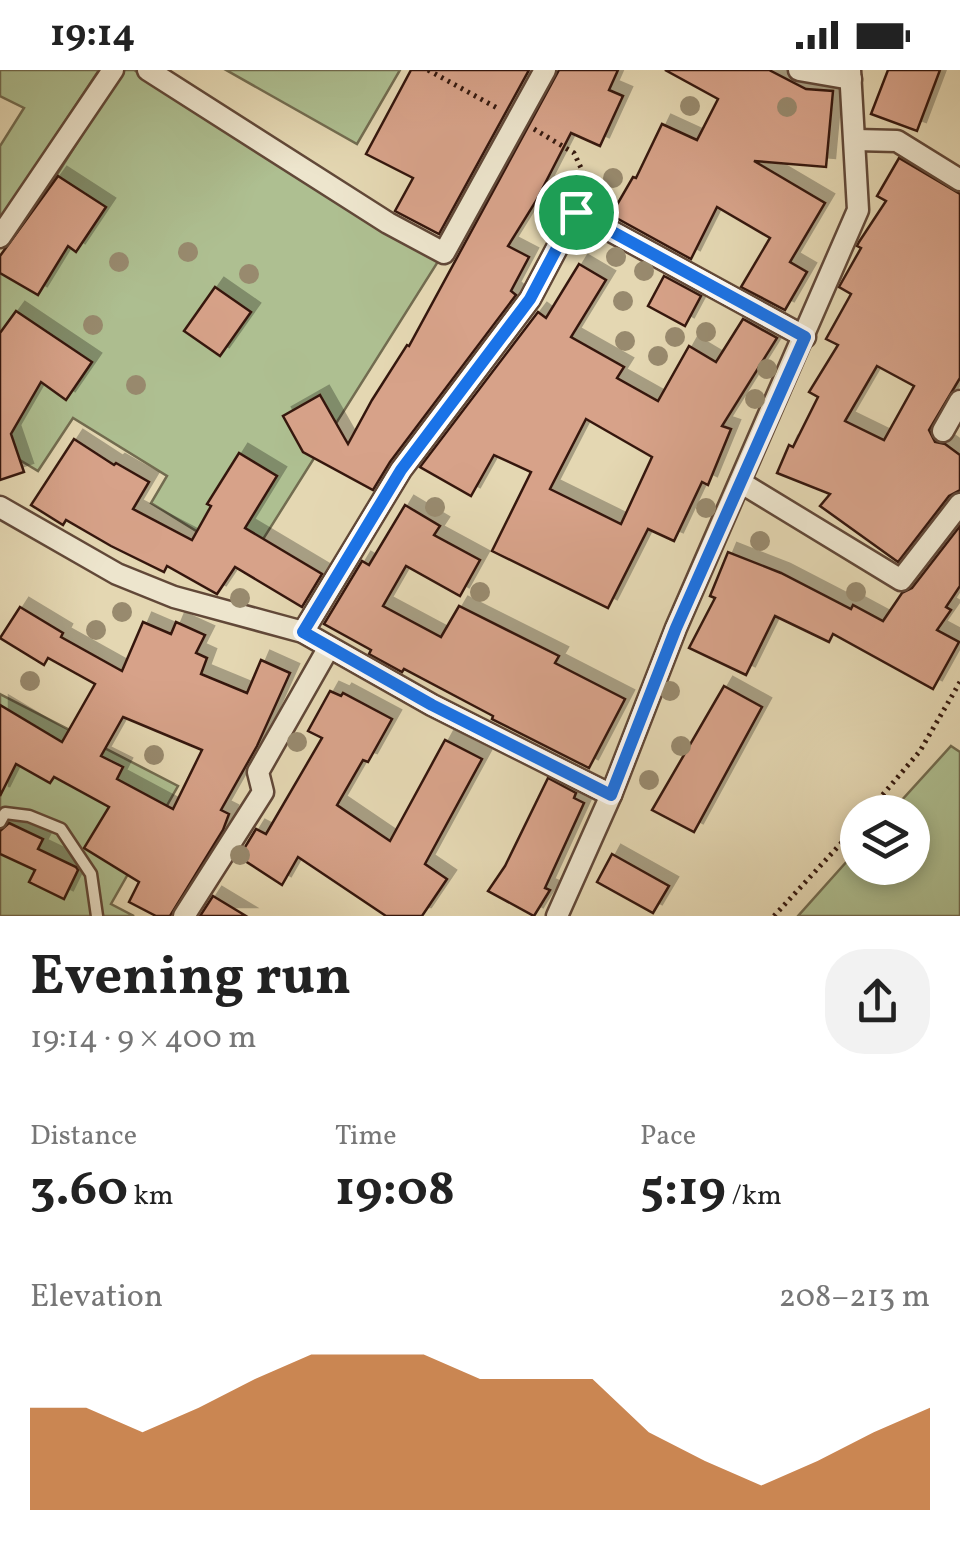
<!DOCTYPE html>
<meta charset="utf-8">
<style>
:root{--surface:#fff;--page:#f2f2f2;--text:#222;--muted:#767676;--accent:#b45309}
body{margin:0;font-family:Vollkorn,serif;background:var(--page);color:var(--text);height:100vh;display:flex;flex-direction:column;font-size:38px;white-space:nowrap}
*{box-sizing:border-box;margin:0}
p{font-size:32px;color:var(--muted)}
.icon{flex:none;width:55px;height:55px;fill:none;stroke:currentColor;stroke-width:2;stroke-linecap:round;stroke-linejoin:round}
.map{position:relative;height:846px;overflow:hidden}
.side{display:flex;flex-direction:column;background:var(--surface);flex:1}
.side>*{flex:none}
.controls{position:absolute;left:840px;top:725px;display:grid;gap:20px}
.controls a{display:grid;place-items:center;width:90px;height:90px;border-radius:50%;background:var(--surface);box-shadow:0 5px 15px #0003;font-size:50px}
.pin{position:absolute;display:grid;place-items:center;width:85px;height:85px;color:#fff;margin:-42px;border:5px solid #fff;border-radius:50%;box-shadow:0 2px 10px #0007}
.round{display:grid;place-items:center;flex:none;width:105px;height:105px;border-radius:40px;background:var(--page)}
.summary{display:flex;align-items:center;justify-content:space-between;height:170px;padding:0 30px}
h1{font-size:55px;font-weight:700;line-height:75px}
.stats{display:grid;grid-template-columns:repeat(3,1fr);gap:15px;height:170px;padding:10px 30px}
.stats div{display:grid;align-content:center}
.stats b{font-size:50px;font-weight:700}
.stats small{font-size:28px;font-weight:400}
.stats p{font-size:28px}
.chart{height:280px;padding:20px 30px}
.chart p{display:flex;justify-content:space-between}
.chart svg{width:100%;height:180px;margin-top:10px;fill:var(--accent);opacity:.7}
.status{display:flex;justify-content:space-between;align-items:center;height:70px;padding:0 50px;background:var(--surface);direction:ltr}
.status svg{height:28px;fill:currentColor}
.map>svg:first-child{display:block}
</style>
<div class="status"><b>19:14</b><svg viewBox="0 0 49 12"><path d="M0 12V9h3v3zM5 12V6h3v6zM10 12V3h3v9zM15 12V0h3v12zM26 1h20v11H26zM47 4h2v5h-2z"/></svg></div>
<div class="map">
<svg width="960" height="846" viewBox="0 0 960 846">
<defs>
<filter id="shadow"><feDropShadow dx="9" dy="-9" stdDeviation="0" flood-color="#0004"/></filter>
</defs>
<rect width="100%" height="100%" fill="#e4d7b2"/>
<filter id="stains"><feTurbulence type="fractalNoise" baseFrequency=".002" numOctaves="4"/><feColorMatrix values="0 0 0 0 .2 0 0 0 0 .09 0 0 0 0 .02 0 0 0 .5 -.17"/></filter>
<radialGradient id="worn" r=".72"><stop offset=".6" stop-color="#630" stop-opacity="0"/><stop offset="1" stop-color="#630" stop-opacity=".3"/></radialGradient>
<!-- green -->
<g fill="#aebf91" stroke="#726c50" stroke-width="2.5">
<polygon points="0,0 99,0 0,150 0,76 24,38 0,26"/>
<polygon points="123,0 134,0 439,190 248,493 151,433 167,406 73,348 38,401 0,378 0,195"/>
<polygon points="226,0 400,0 357,74"/>
<polygon points="0,624 178,716 111,834 134,846 0,846"/>
<polygon points="951,676 960,682 960,846 798,846 857,780 858,798 912,798 912,742 891,742"/>
</g>
<!-- building -->
<g fill="#d7a289" stroke="#35190f" stroke-width="2.5" fill-rule="evenodd" filter="url(#shadow)">
<polygon points="411,0 529,0 439,164 395,141 413,108 366,84"/>
<polygon points="559,0 618,0 609,20 623,26 600,76 571,63 536,131 508,176 529,187 511,221 516,225 390,392 373,420 303,382 283,346 320,325 348,374 372,330 407,275 409,276"/>
<polygon points="665,0 769,0 806,19 833,21 826,97 754,91 825,133 790,192 807,202 785,240 741,217 770,168 717,137 691,189 611,145 633,107 636,108 662,54 697,70 718,29"/>
<polygon points="888,0 940,0 917,61 871,44"/>
<path d="M899 88 960 124V308L929 360 935 372 945 374 960 385V420L949 426 898 492 820 436 830 424 777 403 789 375 793 377 818 327 809 322 838 275 826 269 851 224 839 217 861 178 857 176 859 172 886 131 877 126ZM877 296 914 316 884 370 845 351Z"/>
<polygon points="58,106 106,137 76,182 68,176 38,225 0,203 0,186"/>
<path d="M579 194 606 210 571 267 624 297 617 308 658 331 689 276 716 292 743 249 777 268 722 356 731 359 708 415 702 412 674 471 648 459 608 538 492 481 531 402 494 385 471 426 420 397 538 242 546 248ZM586 349 652 387 621 454 550 419Z"/>
<polygon points="664,206 701,226 685,256 648,236"/>
<polygon points="215,217 251,242 220,286 184,261"/>
<polygon points="16,241 92,292 66,330 41,312 11,364 24,402 0,410 0,263"/>
<polygon points="74,369 114,395 116,393 149,412 133,439 192,470 211,436 207,434 239,383 277,406 245,458 322,504 302,537 235,497 217,524 167,496 164,502 111,476 66,450 63,455 31,435"/>
<polygon points="405,435 440,456 434,465 480,490 460,526 406,496 383,536 441,567 459,536 559,586 555,593 625,629 589,698 492,649 493,646 404,599 402,602 369,584 371,580 324,554 362,491 369,495"/>
<polygon points="960,456 960,516 946,537 951,540 937,560 959,572 933,619 833,564 829,572 775,546 746,605 689,578 715,528 710,526 728,482 781,503 851,539 853,535 883,551 902,523 912,518"/>
<path d="M20 537 63 563 61 567 122 601 143 552 171 564 176 552 205 565 196 583 207 588 201 604 247 623 261 590 290 603 257 676 221 740 229 744 223 760 170 846H156L129 832 139 812 84 778 109 737 54 707 50 713 16 694 0 726V635L62 672 95 614 48 588 44 595 0 568ZM123 647 202 680 173 739 117 709 123 697 101 686Z"/>
<polygon points="724,616 762,637 694,762 652,740"/>
<polygon points="330,621 341,626 343,623 392,649 368,692 363,690 337,735 390,771 445,670 482,689 425,794 447,809 422,846 386,846 298,787 282,815 239,787 256,759 266,764 322,668 308,661"/>
<polygon points="548,708 576,723 574,728 584,733 545,818 550,820 534,846 488,821 505,796"/>
<polygon points="9,753 43,769 38,779 76,797 78,800 64,829 29,812 35,800 0,784 0,761"/>
<polygon points="612,784 669,816 653,843 597,812"/>
<polygon points="213,826 246,846 200,846"/>
</g>
<g fill="none" stroke-linecap="round" stroke-linejoin="round">
<defs>
<polyline id="lane" points="0,752 5,743 29,746 61,759 91,804 97,846"/>
<g id="street">
<polyline points="148,0 388,153 444,183 545,0"/>
<polyline points="799,0 851,9"/>
<polyline points="856,70 897,71 960,110"/>
<polyline points="0,167 113,0"/>
<polyline points="943,361 960,331"/>
<polyline points="740,412 901,510 960,434"/>
<polyline points="0,437 117,504 174,527 303,562 432,635 611,725"/>
<polyline points="303,562 401,400 530,229 576,142 805,267"/>
<polyline points="184,846 263,722 258,702 329,577"/>
<polyline points="557,846 611,725 676,558 858,140 850,0"/>
</g>
</defs>
<!-- lane casing -->
<use href="#lane" stroke="#614838" stroke-width="15"/>
<!-- street casing -->
<use href="#street" stroke="#614838" stroke-width="25"/>
<!-- path -->
<g stroke="#35190f" stroke-width="5" stroke-dasharray="2.5 5" stroke-linecap="butt">
<polyline points="428,0 499,39"/>
<polyline points="534,59 574,83 590,117 587,122"/>
<polyline points="868,742 920,681 960,612"/>
<polyline points="774,846 858,755"/>
</g>
<!-- lane -->
<use href="#lane" stroke="#ede5cd" stroke-width="10"/>
<!-- street -->
<use href="#street" stroke="#ede5cd" stroke-width="20"/>
</g>
<!-- trees -->
<g fill="#988a6e">
<circle cx="690" cy="36" r="10"/>
<circle cx="787" cy="37" r="10"/>
<circle cx="613" cy="108" r="10"/>
<circle cx="562" cy="122" r="10"/>
<circle cx="552" cy="160" r="10"/>
<circle cx="188" cy="182" r="10"/>
<circle cx="616" cy="187" r="10"/>
<circle cx="119" cy="192" r="10"/>
<circle cx="644" cy="201" r="10"/>
<circle cx="249" cy="204" r="10"/>
<circle cx="623" cy="231" r="10"/>
<circle cx="93" cy="255" r="10"/>
<circle cx="706" cy="262" r="10"/>
<circle cx="675" cy="267" r="10"/>
<circle cx="625" cy="271" r="10"/>
<circle cx="658" cy="286" r="10"/>
<circle cx="767" cy="299" r="10"/>
<circle cx="136" cy="315" r="10"/>
<circle cx="755" cy="329" r="10"/>
<circle cx="435" cy="437" r="10"/>
<circle cx="706" cy="438" r="10"/>
<circle cx="760" cy="471" r="10"/>
<circle cx="480" cy="522" r="10"/>
<circle cx="856" cy="522" r="10"/>
<circle cx="240" cy="528" r="10"/>
<circle cx="122" cy="542" r="10"/>
<circle cx="96" cy="560" r="10"/>
<circle cx="30" cy="611" r="10"/>
<circle cx="670" cy="621" r="10"/>
<circle cx="297" cy="672" r="10"/>
<circle cx="681" cy="676" r="10"/>
<circle cx="154" cy="685" r="10"/>
<circle cx="649" cy="710" r="10"/>
<circle cx="240" cy="785" r="10"/>
</g>
<g fill="none" stroke-linecap="round" stroke-linejoin="round">
<defs>
<polygon id="route" points="576,142 805,267 676,558 611,725 432,635 303,562 401,400 530,229"/>
</defs>
<!-- route casing -->
<use href="#route" stroke="#fff" stroke-width="20"/>
<!-- route -->
<use href="#route" stroke="#1a73e8" stroke-width="12"/>
</g>
<rect width="100%" height="100%" filter="url(#stains)"/>
<rect width="100%" height="100%" fill="url(#worn)"/>
</svg>
<div class="controls">
<a><svg class="icon" aria-label="layers" viewBox="0 0 24 24"><path d="M12 4l9 5-9 5-9-5zM3 14l9 5 9-5"/></svg></a>
</div>
<div class="pin" style="left:576px;top:142px;background:#1e9e55"><svg class="icon" aria-label="arrive" viewBox="0 0 24 24"><path d="M6 21V4h12l-3 4 3 4H6"/></svg></div>
</div>
<section class="side">
<div class="summary"><div><h1>Evening run</h1><p>19:14 · 9 × 400 m</p></div><a class="round"><svg class="icon" aria-label="share" viewBox="0 0 24 24"><path d="M12 15V3M7 8l5-5 5 5M5 13v7h14v-7"/></svg></a></div>
<div class="stats">
<div><p>Distance</p><b>3.60<small> km</small></b></div>
<div><p>Time</p><b>19:08</b></div>
<div><p>Pace</p><b>5:19<small> /km</small></b></div>
</div>
<div class="chart"><p><span>Elevation</span>208–213 m</p>
<svg viewBox="0 0 160 44" preserveAspectRatio="none"><path d="M0 44V19L10 19L20 25L30 19L40 12L50 6L60 6L70 6L80 12L90 12L100 12L110 25L120 32L130 38L140 32L150 25L160 19V44z"/></svg>
</div>
</section>
